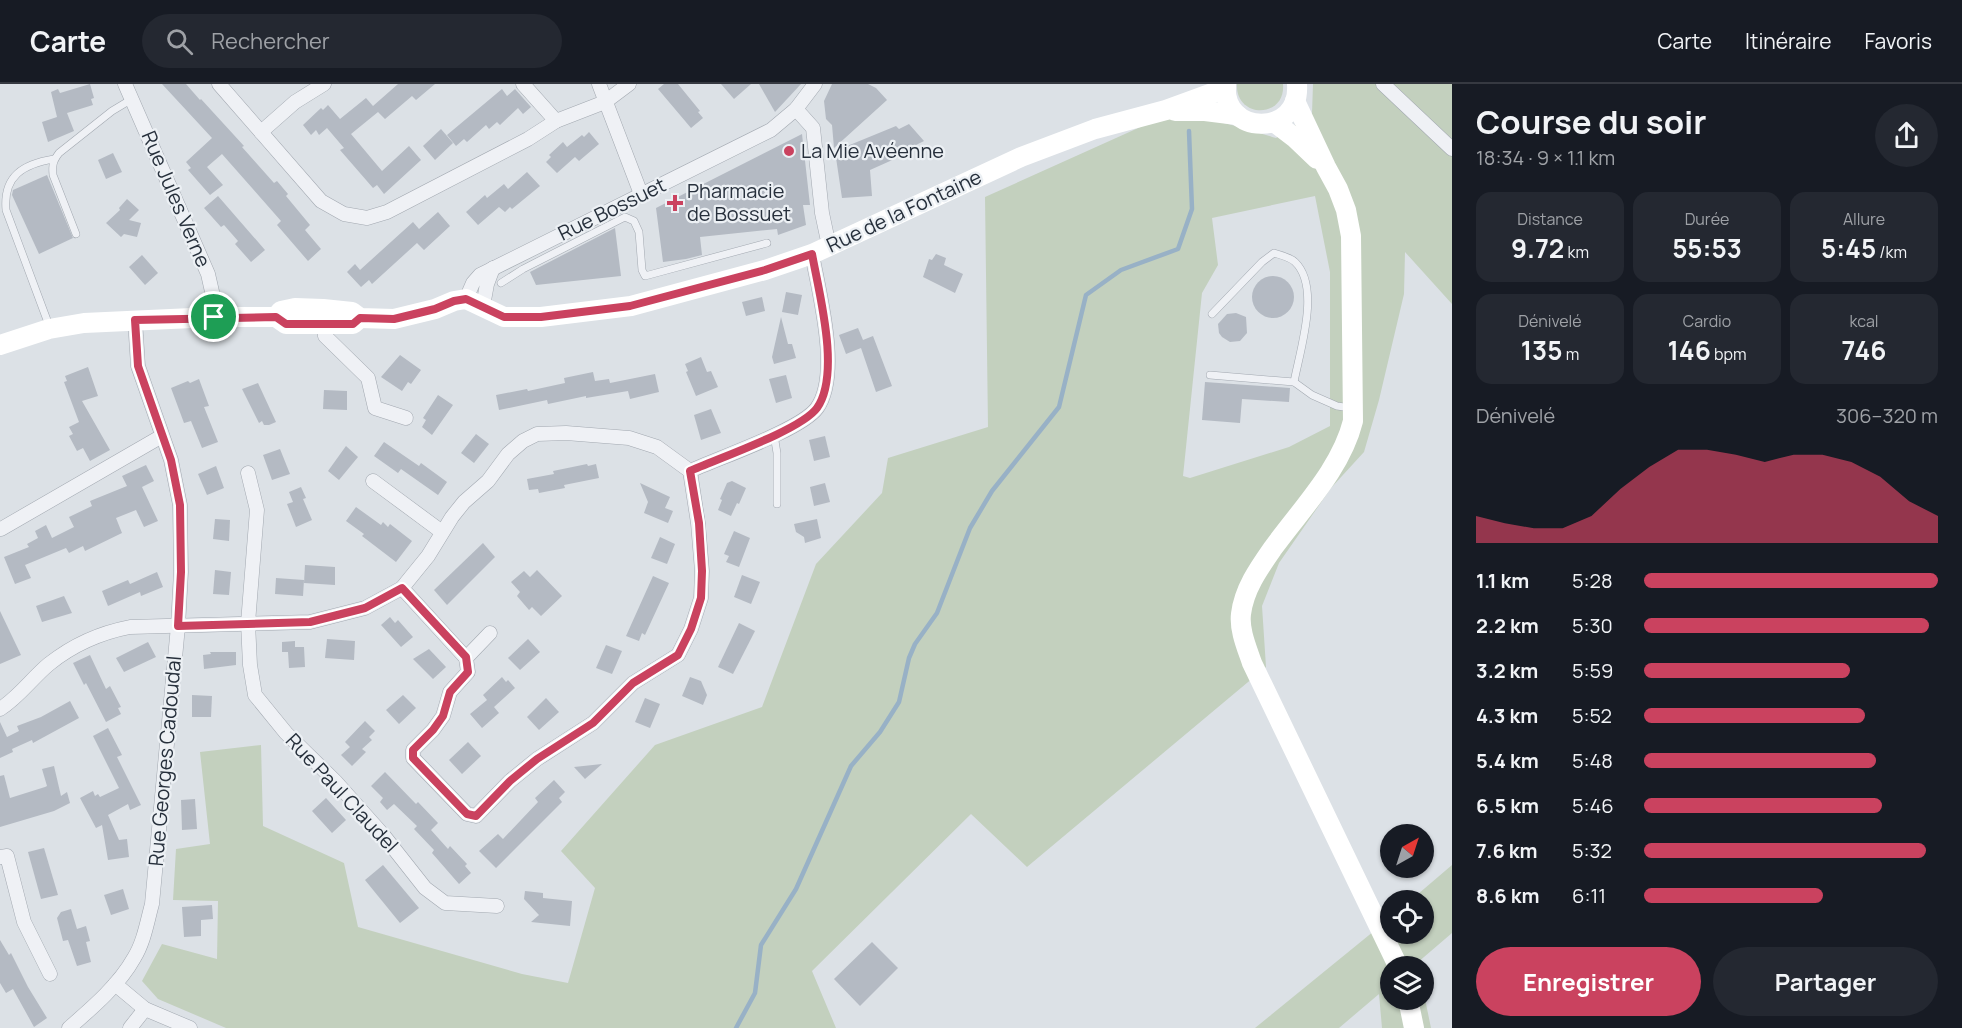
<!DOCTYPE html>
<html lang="fr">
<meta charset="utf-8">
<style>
:root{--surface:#171b24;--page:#242831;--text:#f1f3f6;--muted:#9ea1a6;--line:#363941;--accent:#ca425f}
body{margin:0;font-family:Manrope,sans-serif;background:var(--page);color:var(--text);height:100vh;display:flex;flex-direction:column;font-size:22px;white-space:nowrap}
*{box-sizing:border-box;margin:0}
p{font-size:20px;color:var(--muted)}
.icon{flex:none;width:33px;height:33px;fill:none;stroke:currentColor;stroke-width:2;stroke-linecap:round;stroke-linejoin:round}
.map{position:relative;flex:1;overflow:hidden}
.drawer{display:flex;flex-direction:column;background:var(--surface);width:510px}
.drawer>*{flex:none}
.needle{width:39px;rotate:39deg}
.buttons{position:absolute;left:1380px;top:740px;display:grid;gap:12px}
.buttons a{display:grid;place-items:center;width:54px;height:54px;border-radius:50%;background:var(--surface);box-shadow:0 2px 4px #0004;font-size:30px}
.pin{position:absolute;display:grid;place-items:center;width:51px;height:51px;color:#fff;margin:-26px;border:3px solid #fff;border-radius:50%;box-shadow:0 2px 6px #0007}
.round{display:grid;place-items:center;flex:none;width:63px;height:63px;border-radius:32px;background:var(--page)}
.headline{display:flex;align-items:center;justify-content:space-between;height:102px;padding:0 24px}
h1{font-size:33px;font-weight:700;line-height:45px}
.figures{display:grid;grid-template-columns:repeat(3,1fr);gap:9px;height:102px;padding:6px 24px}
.figures div{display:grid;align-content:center;border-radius:15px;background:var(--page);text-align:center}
.figures b{font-size:26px;font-weight:700}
.figures small{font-size:16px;font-weight:400}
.figures p{font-size:16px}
.chart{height:168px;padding:12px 24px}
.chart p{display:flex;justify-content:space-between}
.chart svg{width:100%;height:108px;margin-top:6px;fill:var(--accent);opacity:.7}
.button{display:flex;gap:12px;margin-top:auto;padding:12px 24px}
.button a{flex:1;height:69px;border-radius:36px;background:var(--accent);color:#fff;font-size:24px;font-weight:700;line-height:69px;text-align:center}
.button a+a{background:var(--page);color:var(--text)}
ul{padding:0 24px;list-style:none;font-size:20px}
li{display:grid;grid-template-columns:96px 72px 1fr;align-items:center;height:45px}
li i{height:15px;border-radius:8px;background:var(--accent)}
header{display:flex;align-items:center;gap:36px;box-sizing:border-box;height:84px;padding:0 30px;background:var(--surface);border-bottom:2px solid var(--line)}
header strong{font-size:28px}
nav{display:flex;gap:33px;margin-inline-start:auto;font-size:21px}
.search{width:420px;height:54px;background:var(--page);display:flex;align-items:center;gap:15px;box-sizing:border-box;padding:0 21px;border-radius:33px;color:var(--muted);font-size:22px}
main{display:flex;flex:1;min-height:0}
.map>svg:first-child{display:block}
</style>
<header>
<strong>Carte</strong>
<div class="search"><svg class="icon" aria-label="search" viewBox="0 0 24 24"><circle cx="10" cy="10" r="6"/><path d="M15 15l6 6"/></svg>Rechercher</div>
<nav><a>Carte</a><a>Itinéraire</a><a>Favoris</a></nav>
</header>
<main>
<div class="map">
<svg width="1452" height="944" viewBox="0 0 1452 944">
<rect width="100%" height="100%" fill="#dce1e6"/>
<!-- green -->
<g fill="#c3d0be" fill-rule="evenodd">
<path d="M1237 0H1283C1286 35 1235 35 1237 0Z"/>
<path d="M1313 0H1452V220L1405 168 1404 210 1379 316 1364 368 1331 404 1279 479 1262 522 1266 583 1027 783 971 730 812 887 836 944H226L158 915 142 897 162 860 217 875 218 817 173 816 176 765 210 760 200 668 261 661 263 742 344 779 358 843 522 890 568 899 595 804 561 767 655 661 762 623 816 480 882 409 888 374 988 343 985 113 1156 36C1197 28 1237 42 1276 54L1312 29ZM1315 112 1330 188V342L1289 363 1190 394 1183 392 1202 209 1218 181 1212 134Z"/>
<polygon points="1452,781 1452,849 1417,879 1417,882 1390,882 1390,915 1424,915 1424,910 1431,944 1382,944 1379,910 1339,944 1255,944 1390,834 1390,849 1424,849 1424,816 1411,816"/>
</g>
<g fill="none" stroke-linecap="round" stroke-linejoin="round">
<!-- stream -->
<polyline stroke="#98b1c6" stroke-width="4.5" points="736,944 755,909 761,861 796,805 851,682 880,648 899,618 909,574 915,560 937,529 970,444 992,407 1059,323 1086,211 1121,186 1178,165 1192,125 1189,47"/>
</g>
<!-- building -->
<g fill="#b4bac3">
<polygon points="90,0 94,14 91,15 93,21 67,29 74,47 48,58 42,38 57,33 51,8 58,5 60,9"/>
<polygon points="162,0 186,0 200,16 201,15 244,62 242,63 274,99 277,97 288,110 286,112 310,141 305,146 321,165 308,177 277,141 281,137 222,70 207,83 223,101 210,111 188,86 191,84 186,78 212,54"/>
<polygon points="398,0 435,0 416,16 412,12 385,35 378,28 351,50 382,87 409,62 421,76 384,110 377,101 373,104 340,66 344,64 327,44 319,51 316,46 311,51 303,41 321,24 323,26 328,21 340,35 366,14 373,22"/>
<polygon points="664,0 678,0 700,27 698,28 703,34 691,44 658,5"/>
<polygon points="721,0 751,0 734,15"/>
<polygon points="759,0 801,0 775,28"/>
<polygon points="832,0 868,0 876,4 887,16 834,64 832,41 826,35 824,17"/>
<polygon points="502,5 507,12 515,5 531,23 523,30 518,24 500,41 497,38 489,45 486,41 467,58 464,55 456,62 447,51"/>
<polygon points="909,40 924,57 914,62 917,65 870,86 872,112 842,114 835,67 896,42 899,45"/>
<polygon points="441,45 453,59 435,76 423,62"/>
<polygon points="589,48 599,60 579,77 575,73 557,89 546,78 551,73 549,71 563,58 567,63 582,51 584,53"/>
<polygon points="802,50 810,121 803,121 806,141 778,151 777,145 700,153 702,171 686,175 663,178 656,124"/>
<polygon points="113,69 122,88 106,95 98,76"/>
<polygon points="527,88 540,102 512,125 510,123 505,128 499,123 478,141 466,128 485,111 487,114 504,100 508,105"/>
<polygon points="47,91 73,154 39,170 12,111 13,106"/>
<polygon points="218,112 265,166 251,178 235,160 238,157 224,141 221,143 204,124"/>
<polygon points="127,115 139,126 129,136 141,139 137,153 124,150 121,153 106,139 120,126 119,124"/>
<polygon points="438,128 450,142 424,166 417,159 372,200 369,196 361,203 347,188 355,180 360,186 413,138 419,145"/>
<polygon points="615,144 621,192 536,201 530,188"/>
<polygon points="936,170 946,174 944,181 963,190 955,209 923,193 929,175 932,176"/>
<polygon points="142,171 158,189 145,201 129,183"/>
<circle cx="1273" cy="213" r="21"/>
<polygon points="786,208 802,211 798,231 782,228"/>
<polygon points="762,213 765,227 746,232 742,218"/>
<polygon points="1236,229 1246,233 1247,249 1240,257 1230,258 1222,253 1219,249 1218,240 1227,230"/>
<polygon points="781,233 788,260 792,260 796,274 774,280 772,273"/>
<polygon points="858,244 863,256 873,252 892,302 876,308 861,264 846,270 839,251"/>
<polygon points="400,271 421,286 411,300 408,298 402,307 381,293"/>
<polygon points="701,273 707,288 711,287 718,303 696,312 686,288 688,287 685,280"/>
<polygon points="88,283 98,312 82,317 110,366 90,377 83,364 77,367 69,352 73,350 69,343 79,338 64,298 67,297 65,292"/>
<polygon points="593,288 595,297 609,295 610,299 655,290 659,308 630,315 628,307 586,314 586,312 548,320 547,316 499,326 496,311 527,305 528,307 565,299 564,294"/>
<polygon points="786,291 792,314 776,319 769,295"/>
<polygon points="199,295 209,322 204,323 218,358 202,364 191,337 184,339 171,304 188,297 190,299"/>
<polygon points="1205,298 1290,304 1289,318 1242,315 1240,339 1202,336"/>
<polygon points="258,299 276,338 269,341 264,341 262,337 259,339 242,305"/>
<polygon points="324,306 347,307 347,326 323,325"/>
<polygon points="438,311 453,321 432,351 422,343 426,336 423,334"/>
<polygon points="711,325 721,349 701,356 694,331"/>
<polygon points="476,350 489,360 474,379 461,369"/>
<polygon points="825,352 830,373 814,377 809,356"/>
<polygon points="384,358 419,382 421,379 447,398 438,411 401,385 398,389 374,372"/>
<polygon points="346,362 358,373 339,396 328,387"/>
<polygon points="280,365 290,390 272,396 263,371"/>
<polygon points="587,380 588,382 596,380 599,394 564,401 565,404 539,409 538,405 529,406 527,395 554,390 553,387"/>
<polygon points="146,381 154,397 142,403 158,437 144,443 136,426 116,434 122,449 85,467 83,462 69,469 66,464 25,481 31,494 15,500 4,473 29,463 27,460 38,454 35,447 46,441 52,454 74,443 69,433 92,422 90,417 127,402 122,392"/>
<polygon points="216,382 224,404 207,411 198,390"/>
<polygon points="732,397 746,404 739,420 737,419 731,432 718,426 722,416 720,415 727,399"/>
<polygon points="640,399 670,413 665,424 673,427 668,439 644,429 648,418"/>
<polygon points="825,399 830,418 814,422 810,403"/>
<polygon points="301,403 306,414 303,415 312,436 296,443 287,420 293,418 289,408"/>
<polygon points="356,423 381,441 383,438 388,443 390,440 412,457 396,478 362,452 364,450 346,437"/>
<polygon points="215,435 230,436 229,457 213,455"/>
<polygon points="817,435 821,454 805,459 804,453 796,448 794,440"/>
<polygon points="734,447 750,454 739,483 726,478 729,472 724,470"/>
<polygon points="660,453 675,460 667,480 651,474"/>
<polygon points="483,459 495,473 447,521 434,506"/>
<polygon points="305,481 335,483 335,501 304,499"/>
<polygon points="215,486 231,488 229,511 213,510"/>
<polygon points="537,486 562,512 541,532 532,523 529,526 517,512 520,508 511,498 524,487 530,493"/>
<polygon points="157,488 163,503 141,512 140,508 108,522 102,507 128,496 130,500"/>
<polygon points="742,491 760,498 751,520 734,513"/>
<polygon points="653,492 669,499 645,551 642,549 639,557 626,552"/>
<polygon points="276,494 304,496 303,512 275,510"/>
<polygon points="64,512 72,529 42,538 36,522"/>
<polygon points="0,527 21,571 0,580"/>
<polygon points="390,533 395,539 398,536 413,553 401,563 381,541"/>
<polygon points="739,539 755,547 733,590 718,583"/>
<polygon points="327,555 355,557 354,576 325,574"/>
<polygon points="528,555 540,568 520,586 508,574"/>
<polygon points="295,557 295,563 304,563 305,583 289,584 288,568 282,568 282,558"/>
<polygon points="148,558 156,573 124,588 116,574"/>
<polygon points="606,561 622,567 612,590 596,584"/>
<polygon points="429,565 446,583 433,595 413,575"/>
<polygon points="210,568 236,568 236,581 204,585 203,571 211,570"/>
<polygon points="90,571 106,605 110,602 121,623 118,624 121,630 106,638 86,599 84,601 73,579"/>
<polygon points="502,593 506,598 508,596 515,604 494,623 499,629 482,644 470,630 487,616 483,611"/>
<polygon points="690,593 701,597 707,611 703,621 682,612"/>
<polygon points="192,611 212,612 211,633 192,633"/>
<polygon points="403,611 416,624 399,640 386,626"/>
<polygon points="546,614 559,628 539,646 527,633"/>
<polygon points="645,614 660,620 650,644 635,638"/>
<polygon points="70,617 79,634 33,659 32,656 12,665 13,668 0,674 0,638 7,653 19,647 17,642 41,633"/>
<polygon points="365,637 375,647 369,653 372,656 362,665 366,668 352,682 341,671 350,663 345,658"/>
<polygon points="108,644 122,671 117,673 141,721 130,726 128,720 108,731 119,756 127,755 129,773 108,776 102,741 96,744 80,714 93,707 95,712 98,710 100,713 119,704 93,652"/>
<polygon points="468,658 481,672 462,690 449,676"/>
<polygon points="602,680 585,695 574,683"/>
<polygon points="54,682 61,712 67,708 70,719 54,727 0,743 0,692 4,691 10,714 45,703 47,702 42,685"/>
<polygon points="385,688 416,720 418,718 438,739 431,746 448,765 450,762 467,780 465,782 471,789 459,800 432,769 434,766 414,745 417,742 394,720 387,726 380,718 383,714 371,702"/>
<polygon points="554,696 565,708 559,714 562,718 496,784 479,767 498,750 503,755 538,718 535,714"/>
<polygon points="326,714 346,736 332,749 312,727"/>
<polygon points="195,715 197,745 182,746 181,716"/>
<polygon points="44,764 58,811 41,815 28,768"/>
<polygon points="383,781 419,824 400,839 365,796"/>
<polygon points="123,805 129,825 111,831 104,811"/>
<polygon points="525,807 543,809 543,814 572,817 570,842 531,838 539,831 524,815"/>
<polygon points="212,821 213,835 201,836 201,852 184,853 182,823"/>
<polygon points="71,825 77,845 86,842 90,857 86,858 91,878 77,882 68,856 63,857 57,834 61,828"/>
<polygon points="0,856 9,871 11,869 28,903 47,934 34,943 13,905 6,909 0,899"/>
<polygon points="872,858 898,884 860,922 834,895"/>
</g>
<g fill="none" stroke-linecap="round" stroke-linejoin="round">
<defs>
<g id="service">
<path d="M76 150 53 91C52 81 53 77 59 69L112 27 132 15"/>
<polyline points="501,199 523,185 625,133 634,137 639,148 642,186 645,192 767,159"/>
<path d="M1212 230 1262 178 1274 169C1280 171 1290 173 1295 178 1321 203 1300 266 1294 298"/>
<path d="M50 244 6 126C3 92 23 80 54 75"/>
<polyline points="1210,291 1294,298 1312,311 1337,322 1351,324"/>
<polyline points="774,351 777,369 777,420"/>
</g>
<g id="minor">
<polyline points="125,0 208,190 213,212 214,233"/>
<polyline points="219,0 321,117 344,130 367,134 387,128 528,55 556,37 605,18 629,0"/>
<polyline points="523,0 556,37"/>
<polyline points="599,0 641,110"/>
<polyline points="1383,0 1452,65"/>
<polyline points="796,25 813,44 822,129 829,162"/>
<polyline points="261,48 295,18 324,0"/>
<polyline points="466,215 473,199 480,191 771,46 796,25 815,0"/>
<polyline points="483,222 487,200 493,184"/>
<polyline points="323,233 325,252 368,294 375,324 406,334"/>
<polyline points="248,389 257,426 248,539 250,581 255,611 286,649 335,697 384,752 425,804 445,819 497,822"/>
<polyline points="373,397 442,448"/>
<polyline points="1,445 162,352"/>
<polyline points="402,504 466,574"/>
<polyline points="490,549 466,574 468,588 450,608 443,632 433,646 413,666 413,674 467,730 476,732 510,697 537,675 593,639 633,599 678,571 691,545 701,514 702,487 698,439 690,387"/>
<path d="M0 625C19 613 32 594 49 580 74 560 99 549 130 543L310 538 365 524 402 504 428 472 452 433 464 418 488 397 508 370 523 357 537 350 566 349 629 354 657 363 690 387C718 374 801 346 817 324 841 290 819 209 812 170"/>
<polyline points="0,773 7,772 24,838 50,890"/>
<polyline points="115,900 145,925 190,944"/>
<path d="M69 944C92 924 119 901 134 874 144 858 147 838 152 820L178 542 181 488 180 421 171 376 138 282 135 236"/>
<polyline points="130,944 145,925"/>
</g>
</defs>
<!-- service casing -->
<use href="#service" stroke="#a2a8b0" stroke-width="8"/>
<!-- minor casing -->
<use href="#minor" stroke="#a2a8b0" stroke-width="15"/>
<!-- service -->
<use href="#service" stroke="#eff1f5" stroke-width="7"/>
<!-- minor -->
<use href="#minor" stroke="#eff1f5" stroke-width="14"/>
<!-- secondary -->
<g stroke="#fff" stroke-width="20">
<path d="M1226 0C1221 52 1301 54 1297 0"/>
<path d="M1295 17 1326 83 1338 105 1346 126 1351 152 1353 337C1341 385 1302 424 1273 464 1259 484 1244 505 1241 530 1239 546 1247 564 1252 579L1398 882"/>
<polyline points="1175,27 1205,27 1237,31"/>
<polyline points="1274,38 1295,54 1317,75"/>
<polyline points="276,233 281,227 295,224 323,225 352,228 360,234 394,235 435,225 454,217 466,215 504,233 541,233 631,222 765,186 812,170 1021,73 1095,45 1166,26 1226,4"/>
<polyline points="0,261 49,245 84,239 214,233 276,233 286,240 353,240 360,234"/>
<polyline points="1408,915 1414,944"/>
</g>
</g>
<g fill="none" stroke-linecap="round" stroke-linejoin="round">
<defs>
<path id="route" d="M812 170C819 209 841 290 817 324 801 346 719 374 690 387L699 439 702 487 701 514 691 545 678 571 633 599 593 639 537 675 510 697 476 732 467 730 413 674V666L433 646 443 632 450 608 468 588 466 573 402 504 365 524 310 538 178 542 181 488 180 421 171 376 138 282 135 236 276 233 286 240H353L360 234 394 235 435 225 454 217 466 215 504 233H541L630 222 765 186Z"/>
</defs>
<!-- route casing -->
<use href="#route" stroke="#fff" stroke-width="12"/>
<!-- route -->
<use href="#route" stroke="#ca425f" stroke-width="8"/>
</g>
<!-- markers -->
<g fill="#ca425f" stroke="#ecf0f4" stroke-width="2">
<circle cx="789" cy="67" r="6"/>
<path d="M672 110h6v6h6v6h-6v6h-6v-6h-6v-6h6z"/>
</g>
<g text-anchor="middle" stroke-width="4.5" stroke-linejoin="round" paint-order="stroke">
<!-- poi labels -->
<g font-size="20" fill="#27303c" stroke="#ecf0f4" text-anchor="start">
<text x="801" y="74">La Mie Avéenne</text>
<text x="687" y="114">Pharmacie<tspan x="687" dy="23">de Bossuet</tspan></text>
</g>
<!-- street labels -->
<g font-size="20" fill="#27303c" stroke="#ecf0f4">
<text transform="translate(176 115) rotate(67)" y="7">Rue Jules Verne</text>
<text transform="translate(612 125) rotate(-26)" y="7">Rue Bossuet</text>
<text transform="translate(904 127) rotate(-25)" y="7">Rue de la Fontaine</text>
<text transform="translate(165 677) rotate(-85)" y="7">Rue Georges Cadoudal</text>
<text transform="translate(342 709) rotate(47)" y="7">Rue Paul Claudel</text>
</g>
</g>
</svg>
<div class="buttons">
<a><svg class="needle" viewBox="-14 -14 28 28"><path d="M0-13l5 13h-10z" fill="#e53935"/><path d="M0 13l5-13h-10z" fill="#9ea1a6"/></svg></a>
<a><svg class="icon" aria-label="locate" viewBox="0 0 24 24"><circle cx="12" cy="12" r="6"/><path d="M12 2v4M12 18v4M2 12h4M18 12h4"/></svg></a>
<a><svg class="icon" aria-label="layers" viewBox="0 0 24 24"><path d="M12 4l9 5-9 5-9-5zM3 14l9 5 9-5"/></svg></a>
</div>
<div class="pin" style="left:214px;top:233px;background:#1e9e55"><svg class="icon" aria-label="arrive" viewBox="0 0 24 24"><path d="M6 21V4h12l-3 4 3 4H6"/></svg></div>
</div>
<section class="drawer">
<div class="headline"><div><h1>Course du soir</h1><p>18:34 · 9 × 1.1 km</p></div><a class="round"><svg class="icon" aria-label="share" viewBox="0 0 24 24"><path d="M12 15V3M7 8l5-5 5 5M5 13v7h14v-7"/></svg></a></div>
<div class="figures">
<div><p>Distance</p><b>9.72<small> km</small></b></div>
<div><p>Durée</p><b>55:53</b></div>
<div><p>Allure</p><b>5:45<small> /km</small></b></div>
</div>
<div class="figures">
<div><p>Dénivelé</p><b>135<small> m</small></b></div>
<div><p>Cardio</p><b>146<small> bpm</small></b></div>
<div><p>kcal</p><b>746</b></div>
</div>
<div class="chart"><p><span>Dénivelé</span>306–320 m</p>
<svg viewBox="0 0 160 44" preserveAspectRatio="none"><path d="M0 44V33L10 36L20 38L30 38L40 33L50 22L60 13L70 6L80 6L90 8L100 11L110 8L120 8L130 11L140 17L150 27L160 33V44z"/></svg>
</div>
<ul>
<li><b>1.1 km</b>5:28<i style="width:100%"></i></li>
<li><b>2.2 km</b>5:30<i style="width:97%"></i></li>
<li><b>3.2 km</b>5:59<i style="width:70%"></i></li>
<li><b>4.3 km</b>5:52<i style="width:75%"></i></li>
<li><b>5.4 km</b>5:48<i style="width:79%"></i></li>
<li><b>6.5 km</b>5:46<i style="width:81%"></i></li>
<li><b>7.6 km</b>5:32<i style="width:96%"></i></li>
<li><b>8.6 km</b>6:11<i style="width:61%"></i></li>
</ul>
<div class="button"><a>Enregistrer</a><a>Partager</a></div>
</section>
</main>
